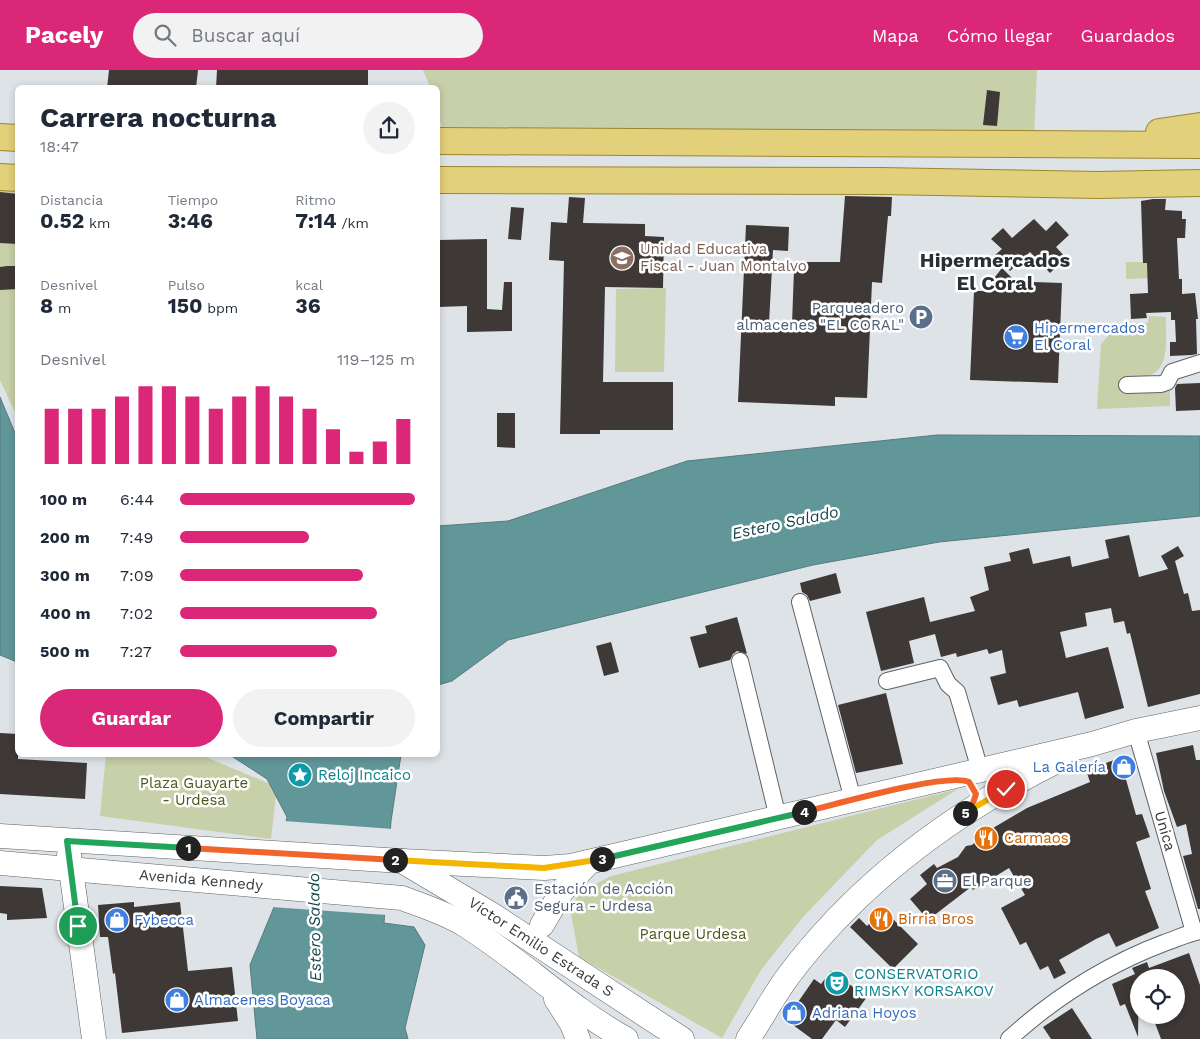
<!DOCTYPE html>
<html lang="es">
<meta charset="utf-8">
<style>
:root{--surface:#fff;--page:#f2f2f3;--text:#1f2937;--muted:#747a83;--accent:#db2777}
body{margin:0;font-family:"Work Sans",sans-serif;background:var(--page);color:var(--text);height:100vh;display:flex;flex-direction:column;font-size:19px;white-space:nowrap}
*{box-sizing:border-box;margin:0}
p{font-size:16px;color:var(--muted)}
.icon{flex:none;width:28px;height:28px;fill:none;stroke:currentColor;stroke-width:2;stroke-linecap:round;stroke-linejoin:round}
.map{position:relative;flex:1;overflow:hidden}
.side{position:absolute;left:15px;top:15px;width:425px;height:672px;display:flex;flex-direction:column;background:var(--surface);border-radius:8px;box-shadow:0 2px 8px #0003}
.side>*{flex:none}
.controls{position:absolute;left:1130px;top:899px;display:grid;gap:10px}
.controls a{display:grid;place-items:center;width:55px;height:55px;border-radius:50%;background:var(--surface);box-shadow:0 2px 8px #0003;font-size:25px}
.pin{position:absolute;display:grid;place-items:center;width:42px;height:42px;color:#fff;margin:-21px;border:2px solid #fff;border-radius:50%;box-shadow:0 1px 5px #0007}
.km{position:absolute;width:25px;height:25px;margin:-12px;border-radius:50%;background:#222;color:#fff;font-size:14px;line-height:25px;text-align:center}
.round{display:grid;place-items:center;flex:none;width:52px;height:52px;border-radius:26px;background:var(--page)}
.headline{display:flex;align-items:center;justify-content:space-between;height:85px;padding:0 25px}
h1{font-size:28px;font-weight:700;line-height:38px}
.figures{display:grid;grid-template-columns:repeat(3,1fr);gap:8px;height:85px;padding:5px 25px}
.figures div{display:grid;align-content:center}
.figures b{font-size:21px;font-weight:700}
.figures small{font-size:14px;font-weight:400}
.figures p{font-size:14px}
.chart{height:140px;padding:10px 25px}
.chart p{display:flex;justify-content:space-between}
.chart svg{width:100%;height:90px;margin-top:5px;stroke:var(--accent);stroke-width:6}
.primary-button{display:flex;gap:10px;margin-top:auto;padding:10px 25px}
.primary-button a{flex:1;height:58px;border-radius:30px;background:var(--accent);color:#fff;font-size:20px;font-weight:700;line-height:58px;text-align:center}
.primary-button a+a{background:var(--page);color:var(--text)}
ul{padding:0 25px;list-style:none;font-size:16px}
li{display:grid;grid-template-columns:80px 60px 1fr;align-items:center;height:38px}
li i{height:12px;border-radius:6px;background:var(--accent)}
header{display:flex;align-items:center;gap:30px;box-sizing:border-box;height:70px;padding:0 25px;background:var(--accent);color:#fff}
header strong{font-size:24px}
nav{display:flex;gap:28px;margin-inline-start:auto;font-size:18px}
.search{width:350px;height:45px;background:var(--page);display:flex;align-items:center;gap:12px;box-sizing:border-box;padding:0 18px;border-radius:28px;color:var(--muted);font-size:19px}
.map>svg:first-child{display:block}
</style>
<header>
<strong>Pacely</strong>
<div class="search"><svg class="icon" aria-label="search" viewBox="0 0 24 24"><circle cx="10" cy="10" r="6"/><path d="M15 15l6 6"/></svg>Buscar aquí</div>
<nav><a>Mapa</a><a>Cómo llegar</a><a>Guardados</a></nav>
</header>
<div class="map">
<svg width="1200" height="969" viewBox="0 0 1200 969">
<rect width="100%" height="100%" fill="#dee3e8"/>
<!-- green -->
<g fill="#c7d0a9">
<polygon points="423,0 1037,0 1034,66 443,62 438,44 438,18 430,17"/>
<polygon points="0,117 17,119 17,347 0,310"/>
<polygon points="1126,192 1157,192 1157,208 1126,209"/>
<polygon points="666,218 664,302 615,302 616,219"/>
<path d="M1149 246 1166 247C1165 265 1171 296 1151 305 1144 308 1132 306 1124 307V317L1170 316V336L1097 339 1101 274 1120 253H1148Z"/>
<polygon points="106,685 201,685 277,717 271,769 100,746"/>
<polygon points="958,719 877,770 803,847 761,900 722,968 579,887 570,838 581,822 611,806"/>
</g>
<!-- water -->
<g fill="#62979a" stroke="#557b7e">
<polygon points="0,327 15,363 17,364 17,592 0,585"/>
<polygon points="937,365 1200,366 1200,446 939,472 813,495 508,570 452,611 438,615 438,456 508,451 687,391"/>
<polygon points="230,685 401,685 391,751 384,853 414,857 425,875 405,958 408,969 257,969 250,895 274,837 282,772 287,747 267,709"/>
</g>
<!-- pier -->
<polygon fill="#dee3e8" points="284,751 393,759 387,845 271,837"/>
<!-- building -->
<g fill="#3e3837">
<polygon points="109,0 198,0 196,18 107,18"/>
<polygon points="217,0 368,0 368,18 216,18"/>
<polygon points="987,20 1000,22 997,56 983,55"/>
<polygon points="0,122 18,124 18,174 0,173"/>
<polygon points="845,126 892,127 891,146 888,146 882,213 872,212 867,328 835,327 835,336 738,332 746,155 789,157 788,181 773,180 769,253 792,254 794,200 797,192 840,192"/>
<polygon points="569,127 585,128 583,153 645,154 645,166 664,167 663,218 605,217 603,312 673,312 673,360 600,360 600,364 560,364 564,191 549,190 551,152 567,153"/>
<polygon points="1153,129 1166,129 1165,140 1182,141 1182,149 1186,149 1185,168 1177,168 1179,209 1182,209 1182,224 1195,223 1198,249 1196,249 1197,284 1192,285 1170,286 1170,272 1176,272 1175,250 1171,250 1171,242 1146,243 1147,248 1131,249 1130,224 1148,223 1147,193 1143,193 1141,131"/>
<polygon points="511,137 524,138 521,170 508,169"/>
<polygon points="1034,149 1046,161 1056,151 1069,165 1056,177 1066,188 1050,203 1030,182 1010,201 995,185 1002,179 991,169 1003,158 1012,168"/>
<polygon points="487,169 487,239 502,240 504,212 512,212 512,261 467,262 467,236 438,237 438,170"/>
<polygon points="7,196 18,196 18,219 0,220 0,197"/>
<polygon points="1002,198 1024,220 1034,212 1062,213 1058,313 970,310 974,221 984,221"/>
<polygon points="1200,313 1200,340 1176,341 1175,318 1177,314"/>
<polygon points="497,343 515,343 515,378 497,377"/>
<polygon points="1129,465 1139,507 1168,499 1161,486 1178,476 1184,486 1175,491 1184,524 1188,523 1192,541 1200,540 1200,624 1148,637 1130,563 1127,564 1124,551 1114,553 1111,538 1085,543 1087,556 1060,562 1066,588 1108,577 1124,638 1085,649 1078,622 1019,637 1017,630 998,635 990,607 1006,603 1002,580 989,584 987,579 957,587 956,583 941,587 935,564 909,571 914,593 881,601 866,542 924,527 930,552 975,541 970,527 989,520 984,497 1011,491 1009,483 1029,478 1033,494 1070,486 1072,497 1109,488 1105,470"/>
<polygon points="836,503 841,523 810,531 807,525 802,522 800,513"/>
<polygon points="737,547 747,584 737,581 733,584 730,590 699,598 690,567 707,563 705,556"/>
<polygon points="611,572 619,602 604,606 596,576"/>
<polygon points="886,623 903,694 856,703 838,635"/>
<polygon points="0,663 18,664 18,689 87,693 85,729 0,724"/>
<polygon points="1193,675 1196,690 1200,690 1200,839 1198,839 1183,786 1192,784 1186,754 1177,757 1164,721 1156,683"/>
<polygon points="1120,688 1136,745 1142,744 1150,767 1136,772 1151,819 1145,821 1159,858 1116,877 1109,863 1096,869 1059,890 1066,903 1054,909 1048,896 1040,900 1026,872 1020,875 1001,838 1025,825 1009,798 973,820 971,817 928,850 910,829 927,814 920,805 934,794 937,798 958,787 966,776 972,775 988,761 1027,738 1090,712 1086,700"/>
<polygon points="0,816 42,818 47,848 7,850 7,844 0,843"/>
<polygon points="509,819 523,820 523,836 509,836"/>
<polygon points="134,832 134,837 180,832 188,901 232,897 238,951 122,963 115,903 113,904 108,867 100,867 98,835"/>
<polygon points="884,840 918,874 893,899 850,857 859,848 867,856"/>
<polygon points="1189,883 1200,915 1200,969 1161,969 1152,945 1176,945 1176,908 1139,908 1138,967 1125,934 1120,936 1112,914 1135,904 1132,898 1147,892 1149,898"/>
<polygon points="831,901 867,927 845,957 836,950 822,969 812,969 793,955 787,948 814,909 821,914"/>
<polygon points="1072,938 1092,969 1051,969 1043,957"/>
</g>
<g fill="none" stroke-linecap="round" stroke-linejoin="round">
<defs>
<g id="street">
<polyline points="1127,315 1161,314 1167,312 1172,302 1200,293"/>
<polyline points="800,532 853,730"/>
<polyline points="740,591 778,748"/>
<polyline points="887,611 940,598 948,614 957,622 980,700"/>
<polyline points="1136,661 1194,862"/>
<path d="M1009 969C1054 928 1106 895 1164 873 1176 869 1188 863 1200 861"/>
</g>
<g id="secondary">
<polyline points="0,766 402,791 491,844 682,969"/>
<polyline points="69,785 94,969"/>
<polyline points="402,791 544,798 571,796 1092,674 1136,661 1200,648"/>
<path d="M0 793 402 828C423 836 446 843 465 855 521 890 568 937 626 969"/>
<polyline points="542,855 562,821 589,792"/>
<polyline points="556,929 572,954 578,969"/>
<path d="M748 969C762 948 774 925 789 905 860 811 954 742 1059 690"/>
</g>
<g id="primary">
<polyline points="1159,62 1200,56"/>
<polyline points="0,67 18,68"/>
<polyline points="438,71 1200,75"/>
<polyline points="0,107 18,108"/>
<polyline points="438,110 881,111 1098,115 1200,113"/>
</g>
</defs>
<!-- street casing -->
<use href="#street" stroke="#5e6266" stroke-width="18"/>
<!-- secondary casing -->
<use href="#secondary" stroke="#5e6266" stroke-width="25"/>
<!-- primary casing -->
<use href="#primary" stroke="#9b862b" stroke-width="28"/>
<!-- street -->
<use href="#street" stroke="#fff" stroke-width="16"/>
<!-- secondary -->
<use href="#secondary" stroke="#fff" stroke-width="24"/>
<!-- primary -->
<use href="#primary" stroke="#e3d07b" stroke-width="26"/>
</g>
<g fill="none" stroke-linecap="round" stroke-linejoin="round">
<defs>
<polyline id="split-1" points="78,856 67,771 188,778"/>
<polyline id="split-2" points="188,778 395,790"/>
<polyline id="split-3" points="395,790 544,798 602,789"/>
<polyline id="split-4" points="602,789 804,742"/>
<path id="split-5" d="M804 742C834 735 947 702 969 712L976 724 972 736 965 743"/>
<polyline id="split-6" points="965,743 1006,719"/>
</defs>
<!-- split-1 casing -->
<use href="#split-1" stroke="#fff" stroke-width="10"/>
<!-- split-2 casing -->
<use href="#split-2" stroke="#fff" stroke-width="10"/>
<!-- split-3 casing -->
<use href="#split-3" stroke="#fff" stroke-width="10"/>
<!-- split-4 casing -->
<use href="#split-4" stroke="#fff" stroke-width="10"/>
<!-- split-5 casing -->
<use href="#split-5" stroke="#fff" stroke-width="10"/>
<!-- split-6 casing -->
<use href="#split-6" stroke="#fff" stroke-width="10"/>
<!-- split-1 -->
<use href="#split-1" stroke="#22a559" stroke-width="6"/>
<!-- split-2 -->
<use href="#split-2" stroke="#f0652b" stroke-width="6"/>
<!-- split-3 -->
<use href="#split-3" stroke="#f5b400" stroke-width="6"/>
<!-- split-4 -->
<use href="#split-4" stroke="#22a559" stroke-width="6"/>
<!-- split-5 -->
<use href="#split-5" stroke="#f0652b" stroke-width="6"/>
<!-- split-6 -->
<use href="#split-6" stroke="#f5b400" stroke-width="6"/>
</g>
<!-- icons -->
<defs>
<symbol id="school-disc" viewBox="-11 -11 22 22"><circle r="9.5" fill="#8d6e63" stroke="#fff"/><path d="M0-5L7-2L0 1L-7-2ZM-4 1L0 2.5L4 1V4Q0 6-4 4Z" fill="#fff"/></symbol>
<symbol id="parking-disc" viewBox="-11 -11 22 22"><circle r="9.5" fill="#5c6f8a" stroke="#fff"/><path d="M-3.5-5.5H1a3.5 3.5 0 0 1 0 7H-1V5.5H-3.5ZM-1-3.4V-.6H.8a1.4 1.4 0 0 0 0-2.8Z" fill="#fff"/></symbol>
<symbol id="supermarket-disc" viewBox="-11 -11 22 22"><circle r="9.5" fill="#3f7fe0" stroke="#fff"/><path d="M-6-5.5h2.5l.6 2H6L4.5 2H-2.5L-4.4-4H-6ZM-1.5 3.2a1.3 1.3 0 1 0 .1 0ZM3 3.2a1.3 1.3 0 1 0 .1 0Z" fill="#fff"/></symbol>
<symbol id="shop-disc" viewBox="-11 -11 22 22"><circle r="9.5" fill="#3f7fe0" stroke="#fff"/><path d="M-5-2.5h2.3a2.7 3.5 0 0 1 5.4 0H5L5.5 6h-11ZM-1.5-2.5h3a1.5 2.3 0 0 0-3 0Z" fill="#fff"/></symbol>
<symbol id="sight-disc" viewBox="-11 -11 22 22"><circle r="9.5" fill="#0f9aa8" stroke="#fff"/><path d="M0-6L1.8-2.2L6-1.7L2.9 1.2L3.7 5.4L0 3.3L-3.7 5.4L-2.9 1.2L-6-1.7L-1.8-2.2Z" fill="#fff"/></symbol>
<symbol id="restaurant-disc" viewBox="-11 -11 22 22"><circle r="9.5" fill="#e8710a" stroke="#fff"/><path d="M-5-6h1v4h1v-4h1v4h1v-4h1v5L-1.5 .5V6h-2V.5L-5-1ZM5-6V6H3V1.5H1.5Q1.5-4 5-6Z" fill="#fff"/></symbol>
<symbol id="office-disc" viewBox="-11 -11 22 22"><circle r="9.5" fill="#5c6f8a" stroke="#fff"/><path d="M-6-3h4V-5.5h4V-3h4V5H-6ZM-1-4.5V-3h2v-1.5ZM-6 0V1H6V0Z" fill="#fff"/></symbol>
<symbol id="civic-disc" viewBox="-11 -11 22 22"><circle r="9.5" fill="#5c6f8a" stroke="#fff"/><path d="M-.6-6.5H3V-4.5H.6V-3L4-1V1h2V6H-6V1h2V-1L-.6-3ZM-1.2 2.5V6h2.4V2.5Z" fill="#fff"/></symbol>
<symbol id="theatre-disc" viewBox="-11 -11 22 22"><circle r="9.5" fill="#0f9aa8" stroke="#fff"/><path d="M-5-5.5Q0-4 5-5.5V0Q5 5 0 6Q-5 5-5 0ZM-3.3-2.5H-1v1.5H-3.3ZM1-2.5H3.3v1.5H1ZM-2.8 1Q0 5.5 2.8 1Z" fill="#fff"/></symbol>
</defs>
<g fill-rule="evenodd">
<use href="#school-disc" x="608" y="174" width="28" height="28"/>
<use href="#parking-disc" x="907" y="233" width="28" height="28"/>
<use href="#supermarket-disc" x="1002" y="253" width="28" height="28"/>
<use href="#shop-disc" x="1110" y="683" width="28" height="28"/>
<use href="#sight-disc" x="286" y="691" width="28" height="28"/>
<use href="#restaurant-disc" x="972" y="754" width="28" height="28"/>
<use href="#office-disc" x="931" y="797" width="28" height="28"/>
<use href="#civic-disc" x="502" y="814" width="28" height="28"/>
<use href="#restaurant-disc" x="867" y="835" width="28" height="28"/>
<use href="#shop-disc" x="103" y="836" width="28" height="28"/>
<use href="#theatre-disc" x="823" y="899" width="28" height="28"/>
<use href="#shop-disc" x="163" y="916" width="28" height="28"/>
<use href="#shop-disc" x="780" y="929" width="28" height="28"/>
</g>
<g text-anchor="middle" stroke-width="5" stroke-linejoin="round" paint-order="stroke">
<!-- education labels -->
<g font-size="15" fill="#785e54" stroke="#fff" text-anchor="start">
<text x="640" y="184">Unidad Educativa<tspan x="640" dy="17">Fiscal - Juan Montalvo</tspan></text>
</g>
<!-- service labels -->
<g font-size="15" fill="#4e5e75" stroke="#fff" text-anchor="start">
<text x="904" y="243" text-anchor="end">Parqueadero<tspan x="904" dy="17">almacenes "EL CORAL"</tspan></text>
<text x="962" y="816">El Parque</text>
<text x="534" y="824">Estación de Acción<tspan x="534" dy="17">Segura - Urdesa</tspan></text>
</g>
<!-- shop labels -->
<g font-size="15" fill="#366cbe" stroke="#fff" text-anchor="start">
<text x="1034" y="263">Hipermercados<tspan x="1034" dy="17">El Coral</tspan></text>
<text x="1106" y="702" text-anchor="end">La Galería</text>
<text x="134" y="855">Fybecca</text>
<text x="194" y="935">Almacenes Boyaca</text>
<text x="812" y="948">Adriana Hoyos</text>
</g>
<!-- culture labels -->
<g font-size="15" fill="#0d838f" stroke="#fff" text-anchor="start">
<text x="318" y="710">Reloj Incaico</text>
<text x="854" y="909">CONSERVATORIO<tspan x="854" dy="17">RIMSKY KORSAKOV</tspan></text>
</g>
<!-- park labels -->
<g font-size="15" fill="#4f591b" stroke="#fff">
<text x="194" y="718">Plaza Guayarte<tspan x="194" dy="17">- Urdesa</tspan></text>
<text x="693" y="869">Parque Urdesa</text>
</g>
<!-- street labels -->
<g font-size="15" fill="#38393b" stroke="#fff">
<text transform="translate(1165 761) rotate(74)" y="5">Unica</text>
<text transform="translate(201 810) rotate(5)" y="5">Avenida Kennedy</text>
<text transform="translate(541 877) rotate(33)" y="5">Víctor Emilio Estrada S</text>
</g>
<!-- food labels -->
<g font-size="15" fill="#c56008" stroke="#fff" text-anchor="start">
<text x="1004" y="773">Carmaos</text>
<text x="898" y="854">Birria Bros</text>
</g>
<!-- water labels -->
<g font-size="16" font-style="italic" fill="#15474a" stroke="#fff">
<text transform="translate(785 452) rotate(-12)" y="6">Estero Salado</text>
<text transform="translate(314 857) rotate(-91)" y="6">Estero Salado</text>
</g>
<!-- district labels -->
<g font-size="20" font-weight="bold" fill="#2b2f33" stroke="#fff">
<text x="995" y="197">Hipermercados<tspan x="995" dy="23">El Coral</tspan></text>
</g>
</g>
</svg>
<div class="controls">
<a><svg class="icon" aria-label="locate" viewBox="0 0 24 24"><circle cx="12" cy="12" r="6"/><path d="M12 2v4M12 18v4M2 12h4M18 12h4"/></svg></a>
</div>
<div class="pin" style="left:78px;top:856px;background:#1e9e55"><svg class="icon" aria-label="arrive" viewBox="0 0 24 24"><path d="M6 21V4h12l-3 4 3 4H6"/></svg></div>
<div class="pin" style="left:1006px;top:719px;background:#d93025"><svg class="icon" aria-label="check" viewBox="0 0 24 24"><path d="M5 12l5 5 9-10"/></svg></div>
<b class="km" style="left:188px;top:778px">1</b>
<b class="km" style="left:395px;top:790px">2</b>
<b class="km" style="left:602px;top:789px">3</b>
<b class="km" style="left:804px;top:742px">4</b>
<b class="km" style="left:965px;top:743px">5</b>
<section class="side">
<div class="headline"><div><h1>Carrera nocturna</h1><p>18:47</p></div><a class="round"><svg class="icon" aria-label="share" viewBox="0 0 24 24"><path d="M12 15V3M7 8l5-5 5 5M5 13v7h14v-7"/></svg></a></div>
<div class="figures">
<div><p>Distancia</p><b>0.52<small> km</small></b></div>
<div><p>Tiempo</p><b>3:46</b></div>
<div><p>Ritmo</p><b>7:14<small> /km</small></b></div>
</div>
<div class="figures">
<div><p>Desnivel</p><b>8<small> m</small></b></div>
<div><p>Pulso</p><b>150<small> bpm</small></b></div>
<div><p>kcal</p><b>36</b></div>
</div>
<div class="chart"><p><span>Desnivel</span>119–125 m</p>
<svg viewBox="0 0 160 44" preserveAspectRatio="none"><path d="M5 44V17M15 44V17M25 44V17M35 44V11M45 44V6M55 44V6M65 44V11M75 44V17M85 44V11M95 44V6M105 44V11M115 44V17M125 44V27M135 44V38M145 44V33M155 44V22"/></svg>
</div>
<ul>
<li><b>100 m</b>6:44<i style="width:100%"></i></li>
<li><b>200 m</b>7:49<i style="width:55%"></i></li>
<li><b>300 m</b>7:09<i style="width:78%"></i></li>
<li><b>400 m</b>7:02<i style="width:84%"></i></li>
<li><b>500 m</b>7:27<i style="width:67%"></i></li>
</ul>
<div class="primary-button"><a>Guardar</a><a>Compartir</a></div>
</section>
</div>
